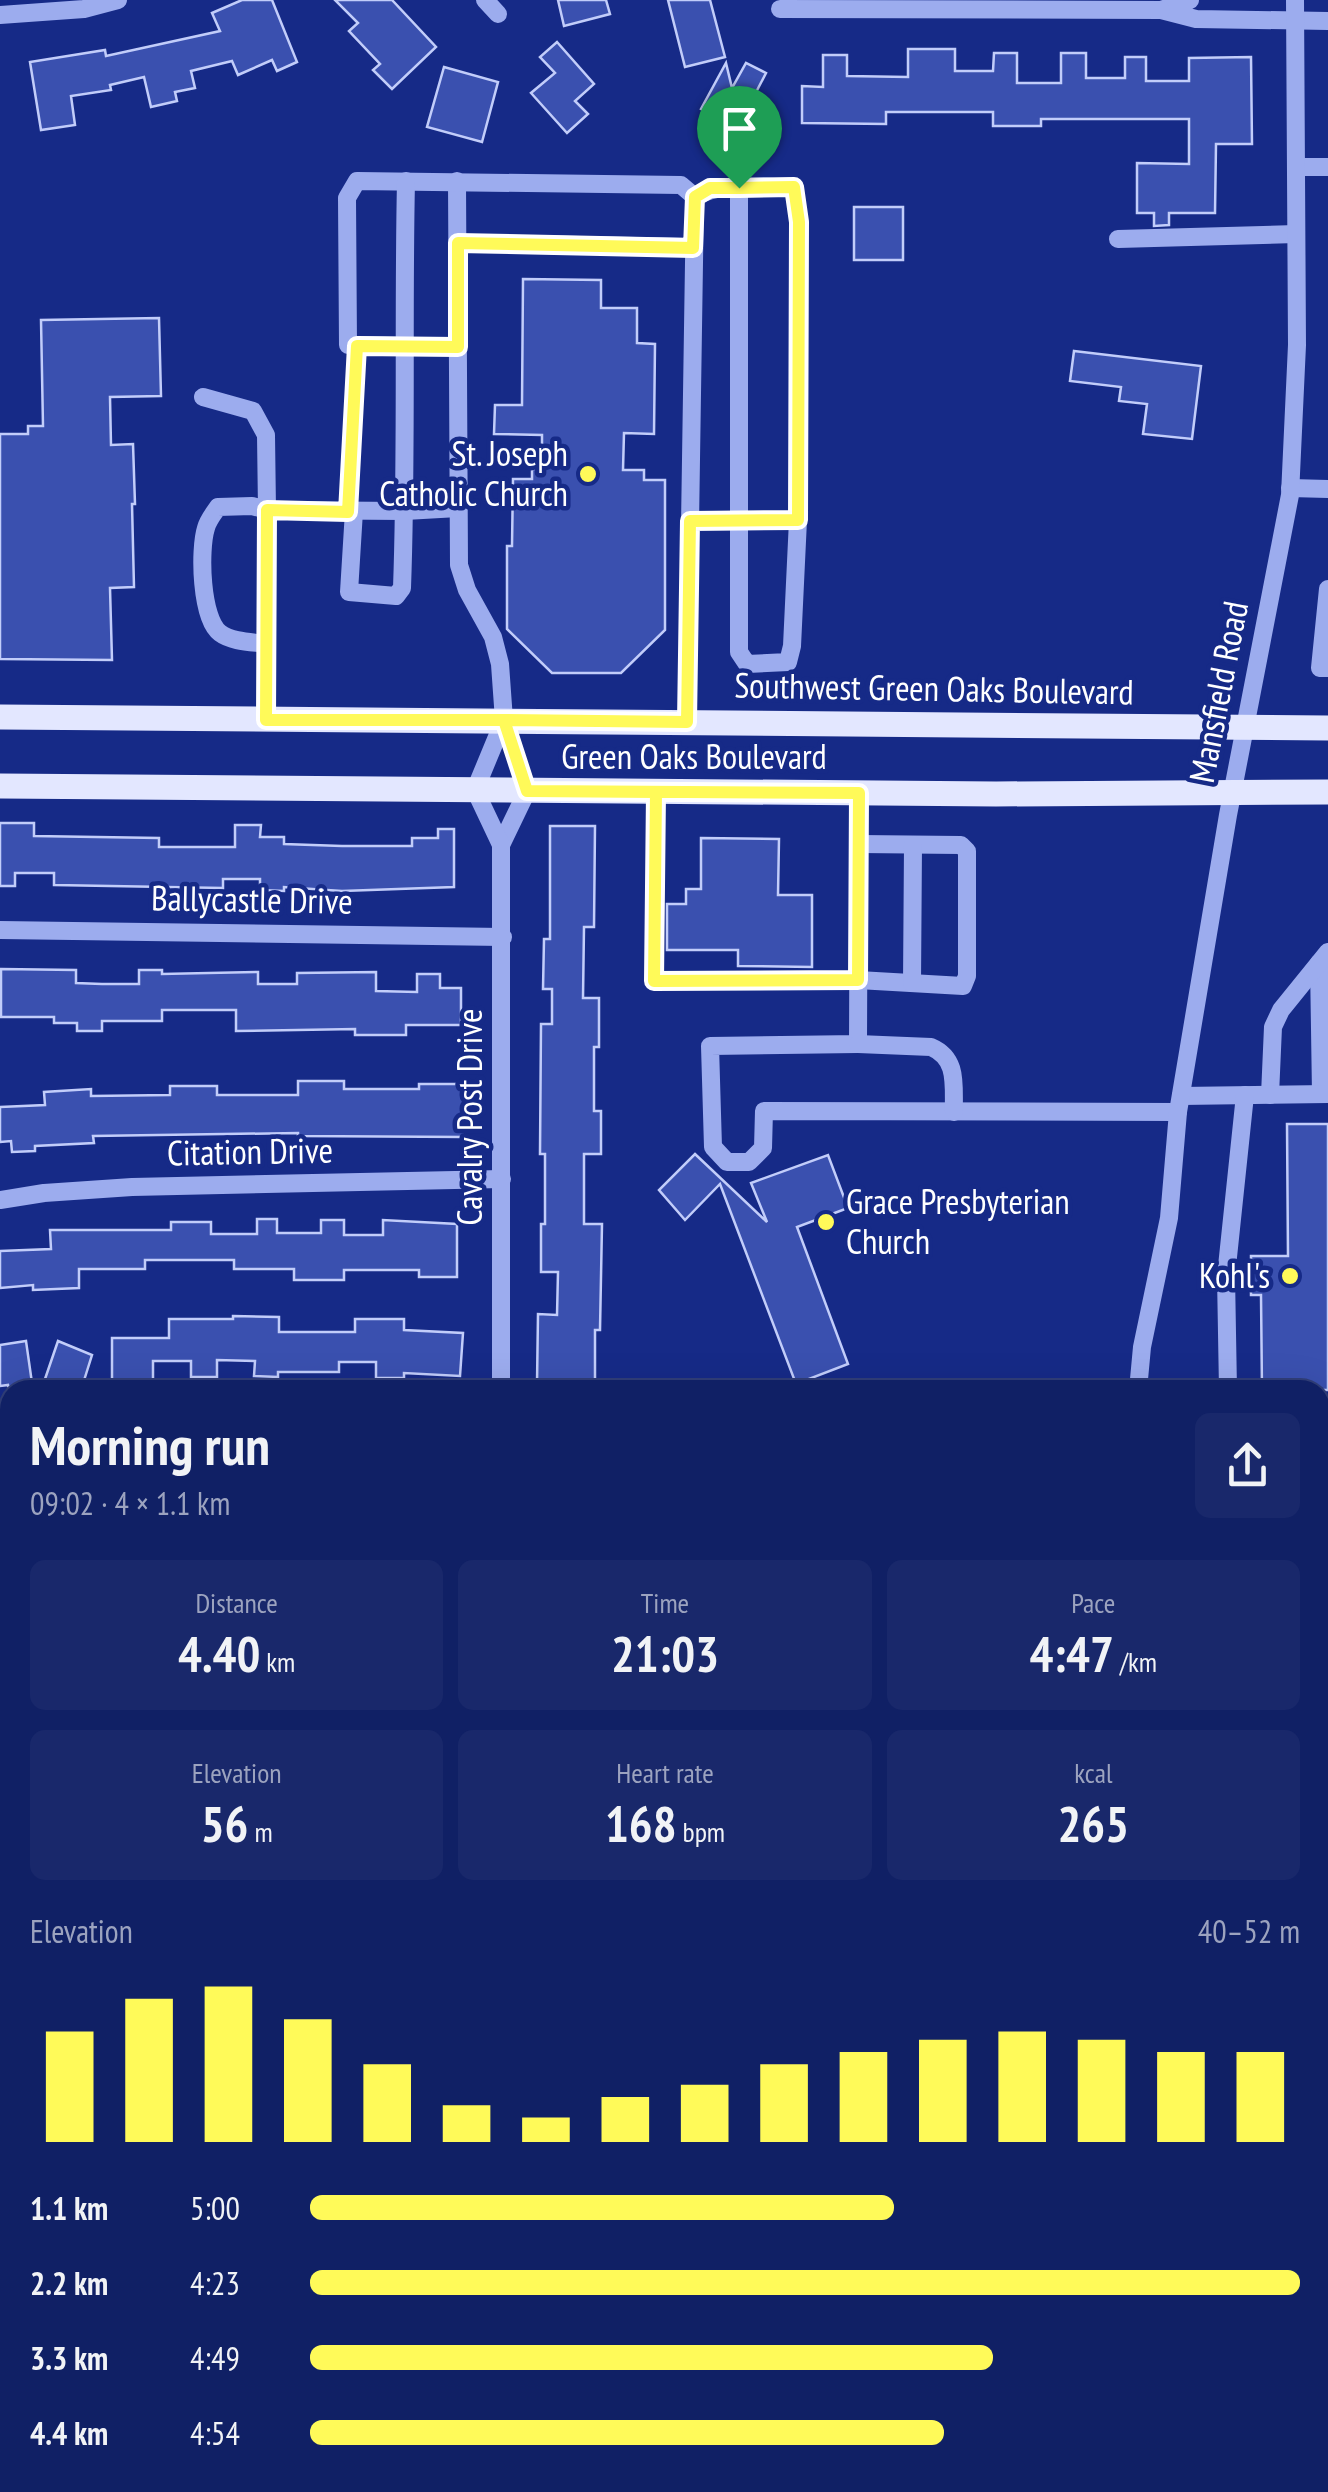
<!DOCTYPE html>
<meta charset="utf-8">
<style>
:root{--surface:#102065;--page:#19286b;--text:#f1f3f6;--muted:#9ca3bf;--line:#303e79;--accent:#fffa59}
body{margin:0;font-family:"PT Sans Narrow",sans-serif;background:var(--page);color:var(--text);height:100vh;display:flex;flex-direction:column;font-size:38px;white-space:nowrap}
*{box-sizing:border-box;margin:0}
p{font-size:32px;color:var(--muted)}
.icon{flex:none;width:55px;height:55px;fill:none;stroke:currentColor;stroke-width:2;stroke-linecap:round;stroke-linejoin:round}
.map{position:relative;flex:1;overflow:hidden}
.details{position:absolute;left:0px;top:1380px;width:1330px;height:1112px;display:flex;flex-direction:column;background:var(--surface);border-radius:30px 30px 0 0;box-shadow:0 10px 40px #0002,0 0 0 2px var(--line)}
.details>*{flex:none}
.pin{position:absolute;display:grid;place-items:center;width:85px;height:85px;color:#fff;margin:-102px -42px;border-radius:50% 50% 50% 0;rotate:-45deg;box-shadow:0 0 10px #0007}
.pin .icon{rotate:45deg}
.round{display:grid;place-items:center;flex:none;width:105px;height:105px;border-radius:15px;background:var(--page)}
.head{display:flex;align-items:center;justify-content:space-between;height:170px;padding:0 30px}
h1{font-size:55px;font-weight:800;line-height:75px}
.stats{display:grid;grid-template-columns:repeat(3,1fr);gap:15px;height:170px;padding:10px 30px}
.stats div{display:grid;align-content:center;border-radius:15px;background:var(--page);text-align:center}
.stats b{font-size:50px;font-weight:800}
.stats small{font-size:28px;font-weight:400}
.stats p{font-size:28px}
.chart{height:280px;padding:20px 30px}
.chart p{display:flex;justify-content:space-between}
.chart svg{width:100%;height:180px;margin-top:10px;stroke:var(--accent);stroke-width:6}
ul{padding:0 30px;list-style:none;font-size:32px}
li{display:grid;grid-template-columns:160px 120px 1fr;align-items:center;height:75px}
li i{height:25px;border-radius:12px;background:var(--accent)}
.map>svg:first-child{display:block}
</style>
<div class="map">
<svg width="1328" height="2492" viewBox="0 0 1328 2492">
<rect width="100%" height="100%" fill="#162a87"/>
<!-- building -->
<g fill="#3a50af" stroke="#c2cdfa" stroke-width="2.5">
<polygon points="242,0 272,0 297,62 277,71 272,60 238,75 232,61 191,71 195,88 175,92 177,101 151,107 144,77 110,85 111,90 71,96 75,125 41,130 30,62 105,50 106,56 220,31 212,13"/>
<polygon points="335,0 392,0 436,47 392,89 373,70 380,64 349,31 358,23"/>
<polygon points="558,0 606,0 610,14 564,26"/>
<polygon points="668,0 710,0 725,57 685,67"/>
<polygon points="557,42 594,84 575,101 588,114 567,133 531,93 555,73 540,57"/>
<polygon points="908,49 955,49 955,71 993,71 994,53 1017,53 1017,83 1061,83 1061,53 1086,53 1086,78 1125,78 1125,57 1146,57 1146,81 1189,81 1189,58 1251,57 1252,144 1216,144 1215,213 1169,213 1169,225 1154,226 1154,213 1137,213 1137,163 1189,164 1189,119 1041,119 1041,126 993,126 993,112 886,112 886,124 802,123 802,86 823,87 823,55 847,55 847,76 908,77"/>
<polygon points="726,63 732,88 746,63 766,73 752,100 765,107 750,135 701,109"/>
<polygon points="444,67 498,82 482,142 427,127"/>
<rect x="854" y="207" width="49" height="53"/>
<polygon points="523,279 601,280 601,308 637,308 637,343 655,344 654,434 624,433 623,470 644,470 644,480 665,480 665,630 621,673 552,673 507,629 507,546 512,546 513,479 532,479 532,469 542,469 542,435 494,434 495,405 522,405"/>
<polygon points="159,318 161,396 110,397 111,445 133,444 135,504 132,504 134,587 110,588 112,660 0,659 0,434 28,434 28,426 43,426 41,320"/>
<polygon points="1074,351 1201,366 1192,439 1143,434 1147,404 1119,401 1121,387 1070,381"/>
<polygon points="0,823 34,823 34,836 159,838 159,847 235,847 235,825 261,825 260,837 284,837 284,844 342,846 412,846 412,838 438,838 438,829 454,829 454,887 342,891 284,887 284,891 260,890 260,879 223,879 223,888 54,885 54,873 15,873 15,886 0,886"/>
<polygon points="550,826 595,826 594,927 584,927 583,998 599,998 599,1047 594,1047 594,1111 601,1111 601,1154 584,1154 584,1224 602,1224 600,1330 595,1330 595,1384 537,1384 538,1314 557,1315 558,1272 541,1272 541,1224 545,1224 545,1154 540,1154 541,1024 552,1024 552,989 543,989 544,939 550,939"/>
<polygon points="701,838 779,839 778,895 812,895 812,967 738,966 738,950 667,950 667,904 686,904 686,889 701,889"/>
<polygon points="1,969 76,970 76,983 102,984 139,984 139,970 162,970 162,974 258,972 258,984 297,984 297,973 376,972 376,991 417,992 417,974 440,974 440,988 461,988 461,1025 406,1025 406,1035 355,1035 355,1029 236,1031 236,1010 162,1010 162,1021 102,1021 102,1031 77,1031 77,1023 54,1023 54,1017 1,1017"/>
<polygon points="298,1081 344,1081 344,1089 419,1089 419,1084 464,1084 464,1137 298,1136 298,1133 93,1136 94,1143 35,1146 35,1151 12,1152 11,1141 0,1142 0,1107 45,1105 44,1092 91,1089 91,1096 170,1095 170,1086 217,1086 217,1095 298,1095"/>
<polygon points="1287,1124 1328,1124 1328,1390 1262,1390 1261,1295 1251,1295 1251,1256 1288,1256"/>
<polygon points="695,1154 767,1222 751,1183 828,1155 848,1208 797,1227 848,1364 796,1384 720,1184 685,1220 659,1190"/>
<polygon points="257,1219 277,1219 277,1233 321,1233 321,1220 344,1220 344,1235 383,1235 383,1220 457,1224 457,1277 419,1277 419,1270 344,1270 344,1280 294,1280 294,1269 234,1269 234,1260 145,1260 145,1269 79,1269 79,1288 33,1290 33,1285 0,1288 0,1251 51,1249 50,1230 171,1230 171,1222 211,1222 211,1234 257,1234"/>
<polygon points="233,1316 279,1317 279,1332 355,1332 355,1319 404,1319 404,1330 463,1333 460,1376 404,1373 404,1378 376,1378 376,1362 339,1362 339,1372 278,1372 278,1377 254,1376 255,1361 217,1360 217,1377 191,1377 191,1361 153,1361 153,1382 112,1382 112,1338 169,1338 169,1319 233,1319"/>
<polygon points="26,1341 33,1390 9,1390 8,1385 0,1386 0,1345"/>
<polygon points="58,1341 92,1355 81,1390 45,1379"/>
</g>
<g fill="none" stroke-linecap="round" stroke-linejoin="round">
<!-- minor -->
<g stroke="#9cacee" stroke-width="18">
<polyline points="485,0 498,14"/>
<polyline points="1190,0 1161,10 1196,19 1328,21"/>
<polyline points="780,9 1161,10"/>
<polyline points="0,15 84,9 118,0"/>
<polyline points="1296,167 1328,167"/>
<polyline points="457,181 459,565 467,590 493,637 500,664 504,720 527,791 501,845"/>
<path d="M695 197C722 181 762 188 794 187L799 223 798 520 792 646 788 662 747 664 739 652V188"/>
<polyline points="1118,239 1296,234"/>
<polyline points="458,243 693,247"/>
<polyline points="458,347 348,345 347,198 357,181 681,185 695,197 687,722"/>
<path d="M203 397 253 411 266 435 267 510 252 506 218 507C214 513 208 520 206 528 199 550 201 619 220 633 232 642 252 642 266 644"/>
<polyline points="1290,488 1328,489"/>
<path d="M354 511 349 592 396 596 402 588C407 453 403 317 406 181"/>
<polyline points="348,512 357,346"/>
<polyline points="690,521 798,520"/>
<polyline points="1328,589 1320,668 1328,668"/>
<polyline points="266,720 267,510 405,511 458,508"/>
<polyline points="656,791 654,981 858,980 963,986 967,976 967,851 961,845 859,844"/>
<polyline points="859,793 858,1044 710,1046 713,1147 727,1162 749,1162 763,1148 764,1111 1178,1112"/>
<polyline points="0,930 503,937"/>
<polyline points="1319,963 1321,1094"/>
<polyline points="912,983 913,845"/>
<path d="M858 1044 931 1047C959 1059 953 1086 954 1112"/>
<polyline points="1270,1095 1273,1027 1281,1010 1328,952"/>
<polyline points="1181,1096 1328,1094"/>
<polyline points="0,1200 44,1193 132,1187 502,1179"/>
<polyline points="501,1390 501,845 475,790 504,720"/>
<polyline points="1138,1390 1142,1347 1169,1218 1178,1112 1228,815 1290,495 1297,345 1295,0"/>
<polyline points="1228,1390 1226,1276 1245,1095"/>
<polyline points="1320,1438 1328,1438"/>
<polyline points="0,1445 10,1443"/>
<polyline points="1320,1521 1328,1521"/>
<polyline points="1320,1586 1328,1585"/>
<polyline points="1320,1663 1328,1662"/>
<polyline points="0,1694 10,1692"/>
<polyline points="1320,1815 1328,1814"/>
<polyline points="0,1969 10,1964"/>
<polyline points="1320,2126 1328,2126"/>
<polyline points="0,2196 10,2219"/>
<polyline points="1320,2216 1328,2241"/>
<polyline points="0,2293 10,2289"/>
<polyline points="0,2437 10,2437"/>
<polyline points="0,2482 10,2477"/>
<polyline points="973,2482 975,2492"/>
<polyline points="1244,2482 1247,2492"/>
<polyline points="322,2492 322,2482"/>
</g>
<!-- major -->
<g stroke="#e3e7ff" stroke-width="25">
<polyline points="0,717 1328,728"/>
<polyline points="0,786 996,794 1328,792"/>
</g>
</g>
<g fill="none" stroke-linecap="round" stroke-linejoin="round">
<defs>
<polyline id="route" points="739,188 710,188 695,197 693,248 458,243 458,347 357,346 348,512 267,510 266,720 504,720 527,791 859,793 858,980 654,981 656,792 527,791 504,720 687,722 690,521 798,520 799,222 794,187 739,188"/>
</defs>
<!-- route casing -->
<use href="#route" stroke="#fff" stroke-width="20"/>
<!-- route -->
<use href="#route" stroke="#fffa59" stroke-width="12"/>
</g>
<!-- markers -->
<g fill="#fffa59" stroke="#162a87" stroke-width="4">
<circle cx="588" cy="474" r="10"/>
<circle cx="826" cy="1222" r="10"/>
<circle cx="1290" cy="1276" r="10"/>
</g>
<g text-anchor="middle" stroke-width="9" stroke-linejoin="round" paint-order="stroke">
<!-- poi labels -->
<g font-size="35" fill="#fff" stroke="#162a87" text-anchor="end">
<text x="568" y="466">St. Joseph<tspan x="568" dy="40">Catholic Church</tspan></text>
<text x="846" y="1214" text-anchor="start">Grace Presbyterian<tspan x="846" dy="40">Church</tspan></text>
<text x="1270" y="1288">Kohl's</text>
</g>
<!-- street labels -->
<g font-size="35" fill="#fff" stroke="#162a87">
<text transform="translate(934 689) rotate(1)" y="12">Southwest Green Oaks Boulevard</text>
<text transform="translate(1219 692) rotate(-79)" y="12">Mansfield Road</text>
<text x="694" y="769">Green Oaks Boulevard</text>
<text transform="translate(252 900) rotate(1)" y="12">Ballycastle Drive</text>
<text transform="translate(470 1117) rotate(-90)" y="12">Cavalry Post Drive</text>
<text transform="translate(250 1152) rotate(-1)" y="12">Citation Drive</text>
</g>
</g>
</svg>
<div class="pin" style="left:739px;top:188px;background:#1e9e55"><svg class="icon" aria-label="arrive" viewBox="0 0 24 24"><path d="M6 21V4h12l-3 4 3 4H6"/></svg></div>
<section class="details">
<div class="head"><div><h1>Morning run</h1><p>09:02 · 4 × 1.1 km</p></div><a class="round"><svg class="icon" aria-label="share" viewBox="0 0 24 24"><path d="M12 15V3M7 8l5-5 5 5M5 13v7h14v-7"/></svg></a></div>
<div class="stats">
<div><p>Distance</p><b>4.40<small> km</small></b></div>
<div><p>Time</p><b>21:03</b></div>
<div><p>Pace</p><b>4:47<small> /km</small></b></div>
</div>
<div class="stats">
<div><p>Elevation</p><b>56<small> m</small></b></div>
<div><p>Heart rate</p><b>168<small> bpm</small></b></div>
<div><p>kcal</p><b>265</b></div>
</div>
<div class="chart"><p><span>Elevation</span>40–52 m</p>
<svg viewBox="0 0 160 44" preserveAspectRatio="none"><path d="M5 44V17M15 44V9M25 44V6M35 44V14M45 44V25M55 44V35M65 44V38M75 44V33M85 44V30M95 44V25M105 44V22M115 44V19M125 44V17M135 44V19M145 44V22M155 44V22"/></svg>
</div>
<ul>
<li><b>1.1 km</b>5:00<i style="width:59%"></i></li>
<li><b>2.2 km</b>4:23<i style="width:100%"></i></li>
<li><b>3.3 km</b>4:49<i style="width:69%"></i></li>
<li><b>4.4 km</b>4:54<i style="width:64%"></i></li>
</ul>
</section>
</div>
